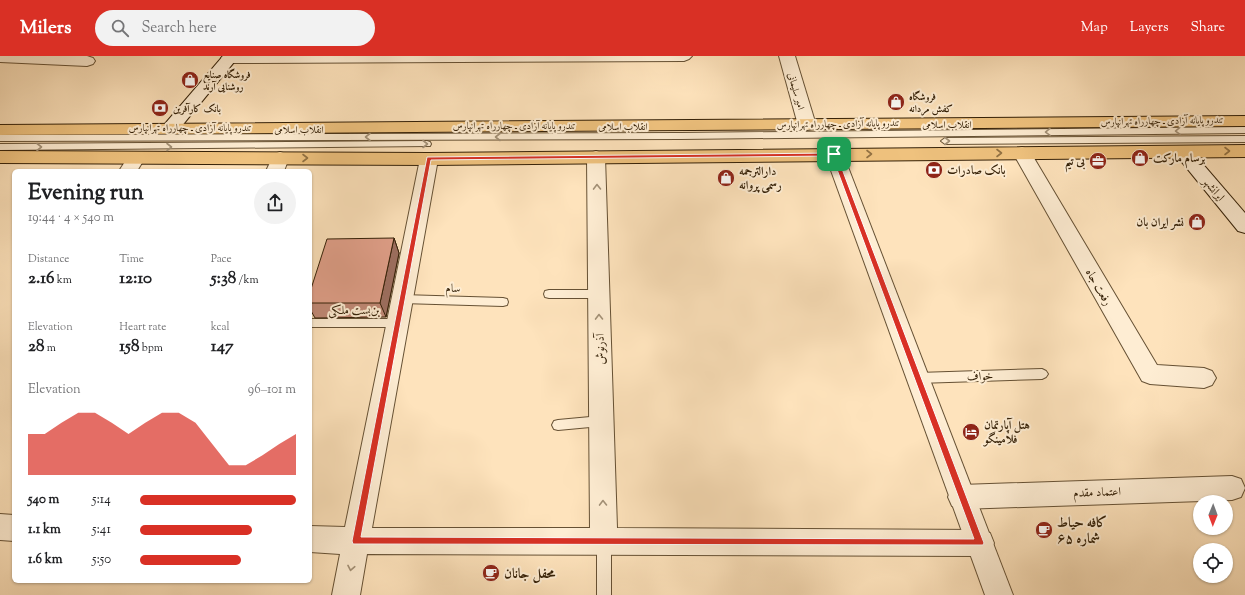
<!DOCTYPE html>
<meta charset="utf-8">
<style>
:root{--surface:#fff;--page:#f2f2f2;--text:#202124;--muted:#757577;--accent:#d93025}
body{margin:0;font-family:"Sorts Mill Goudy",Amiri,serif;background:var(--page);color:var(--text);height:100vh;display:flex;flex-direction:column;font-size:15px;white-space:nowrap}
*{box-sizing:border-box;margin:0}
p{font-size:13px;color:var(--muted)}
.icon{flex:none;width:22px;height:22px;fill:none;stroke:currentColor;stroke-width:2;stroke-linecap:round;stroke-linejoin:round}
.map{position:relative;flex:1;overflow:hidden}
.side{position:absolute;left:12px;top:113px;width:300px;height:414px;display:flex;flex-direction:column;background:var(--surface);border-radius:6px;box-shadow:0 1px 3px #0004}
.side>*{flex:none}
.needle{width:26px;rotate:181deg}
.fabs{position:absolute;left:1193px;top:439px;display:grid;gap:8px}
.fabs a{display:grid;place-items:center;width:40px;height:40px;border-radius:50%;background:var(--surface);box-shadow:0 1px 3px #0004;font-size:20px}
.pin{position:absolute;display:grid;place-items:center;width:34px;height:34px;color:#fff;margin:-17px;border-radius:8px;box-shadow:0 2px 6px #0006}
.round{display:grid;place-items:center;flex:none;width:42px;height:42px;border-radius:21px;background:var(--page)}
.overview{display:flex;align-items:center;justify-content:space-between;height:68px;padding:0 16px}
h1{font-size:22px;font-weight:800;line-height:30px}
.metrics{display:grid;grid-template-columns:repeat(3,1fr);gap:6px;height:68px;padding:4px 16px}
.metrics div{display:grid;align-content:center}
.metrics b{font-size:17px;font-weight:800}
.metrics small{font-size:11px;font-weight:400}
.metrics p{font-size:11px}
.chart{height:112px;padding:8px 16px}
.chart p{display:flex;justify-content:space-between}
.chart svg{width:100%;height:72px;margin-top:4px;fill:var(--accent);opacity:.7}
ul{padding:0 16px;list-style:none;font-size:13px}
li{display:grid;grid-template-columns:64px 48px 1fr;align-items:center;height:30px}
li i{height:10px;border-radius:5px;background:var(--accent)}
header{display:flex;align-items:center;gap:24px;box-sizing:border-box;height:56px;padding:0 20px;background:var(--accent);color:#fff}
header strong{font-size:19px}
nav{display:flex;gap:22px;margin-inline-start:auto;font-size:14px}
.search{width:280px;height:36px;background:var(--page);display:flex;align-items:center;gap:10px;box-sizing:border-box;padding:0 14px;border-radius:22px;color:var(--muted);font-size:15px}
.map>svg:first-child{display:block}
</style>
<header>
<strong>Milers</strong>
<div class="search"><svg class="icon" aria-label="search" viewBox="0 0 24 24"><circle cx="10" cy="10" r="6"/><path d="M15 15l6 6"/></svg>Search here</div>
<nav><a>Map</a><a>Layers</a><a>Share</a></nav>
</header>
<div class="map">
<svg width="1245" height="539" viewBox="0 0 1245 539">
<rect width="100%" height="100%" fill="#fee3bc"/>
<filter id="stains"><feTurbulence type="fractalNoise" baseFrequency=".005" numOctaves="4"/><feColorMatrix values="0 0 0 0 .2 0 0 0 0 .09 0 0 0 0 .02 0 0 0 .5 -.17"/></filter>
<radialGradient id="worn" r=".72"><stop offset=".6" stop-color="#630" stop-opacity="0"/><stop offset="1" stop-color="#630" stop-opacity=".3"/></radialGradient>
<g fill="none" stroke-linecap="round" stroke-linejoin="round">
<defs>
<g id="service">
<polygon points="1245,71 1245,77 681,83 0,85 0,79 681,77"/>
<polygon points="1245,80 1245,86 945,88 941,85 945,82"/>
<polygon points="427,85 430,86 431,88 430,90 0,94 0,88"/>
<polygon points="549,234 599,234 603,235 604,238 603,241 599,242 549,242 545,241 544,238 545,235"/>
<polygon points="402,239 503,242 507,243 508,246 507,249 503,250 402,247 398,246 397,243 398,240"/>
<polygon points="310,263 398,263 402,264 403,267 402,270 398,271 310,271"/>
<polygon points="1042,313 1046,315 1048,318 1046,321 1042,323 918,327 914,325 912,322 914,319 918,317"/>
<polygon points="601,360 605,361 607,365 605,369 601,370 558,374 554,373 552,369 554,365 558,364"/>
<polygon points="604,479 609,481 611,486 611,539 597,539 597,486 599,481"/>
</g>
<g id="minor">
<polygon points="0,0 87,0 93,2 95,5 93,8 87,10 0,6"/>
<polygon points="223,0 692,0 689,3 684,5 229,7 224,5 221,2"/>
<polygon points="779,0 795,0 816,69 813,73 807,74 801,73 798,69"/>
<polygon points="1022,91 1028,93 1031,97 1157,309 1204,312 1212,315 1216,322 1212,329 1204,332 1150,328 1142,325 1013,97 1016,93"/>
<polygon points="596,95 602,97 605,101 617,472 980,474 990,477 994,487 990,497 980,500 367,498 360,539 332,539 340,498 310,496 310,470 345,471 420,103 423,99 429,97 435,99 438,103 372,472 590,472 587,101 590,97"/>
<polygon points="136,96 142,98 145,102 137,115 119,115 130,98"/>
<polygon points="280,96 286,98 289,102 284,115 266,115 274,98"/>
<polygon points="1232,420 1241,423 1245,432 1241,441 1232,444 961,453 952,450 948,441 952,432 961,429"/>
<polygon points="0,458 14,459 14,485 0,484"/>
</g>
<polygon id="tertiary" points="834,92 840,94 843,98 1013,539 985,539 825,98 828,94"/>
<g id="secondary">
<polygon points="223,0 239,0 176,77 170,78 164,77 161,73 164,69"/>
<polygon points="1183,90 1189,92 1245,157 1245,177 1238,175 1177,100 1174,96 1177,92"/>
</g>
<g id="primary">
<polygon points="1245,60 1245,70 0,79 0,69"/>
<polygon points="1245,89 1245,101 429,109 0,107 0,95 429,97"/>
</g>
</defs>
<!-- service casing -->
<use href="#service" stroke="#665134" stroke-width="2"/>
<!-- minor casing -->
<use href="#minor" stroke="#665134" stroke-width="2"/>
<!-- tertiary casing -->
<use href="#tertiary" stroke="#665134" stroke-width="2"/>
<!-- secondary casing -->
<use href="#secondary" stroke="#342007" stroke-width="2"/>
<!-- primary casing -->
<use href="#primary" stroke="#342007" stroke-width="2"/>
<!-- service -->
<use href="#service" fill="#feedd3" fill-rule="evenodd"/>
<!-- minor -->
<use href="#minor" fill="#feedd3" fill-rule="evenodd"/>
<!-- tertiary -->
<use href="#tertiary" fill="#feedd3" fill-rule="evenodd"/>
<!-- secondary -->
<use href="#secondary" fill="#feedd3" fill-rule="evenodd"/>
<!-- primary -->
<use href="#primary" fill="#efc27e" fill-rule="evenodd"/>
</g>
<!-- wall -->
<polygon fill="#c18976" stroke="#342007" points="394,182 399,197 386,261 315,262 310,253 310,236"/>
<!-- shaded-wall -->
<polygon fill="#9d6f60" stroke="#342007" points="394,182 399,197 386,261 380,247"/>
<!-- building -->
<polygon fill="#e09f89" stroke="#342007" points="394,182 380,247 310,247 310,236 327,183"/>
<!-- one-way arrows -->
<defs><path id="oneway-chevron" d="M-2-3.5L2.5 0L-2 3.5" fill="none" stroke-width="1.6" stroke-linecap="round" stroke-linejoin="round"/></defs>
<g stroke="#a39177">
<use href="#oneway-chevron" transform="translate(1178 75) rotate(179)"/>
<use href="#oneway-chevron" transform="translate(1048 76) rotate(179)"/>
<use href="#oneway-chevron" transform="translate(368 81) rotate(180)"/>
<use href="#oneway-chevron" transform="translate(498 81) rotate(180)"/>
<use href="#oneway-chevron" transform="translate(947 85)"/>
<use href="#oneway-chevron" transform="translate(425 88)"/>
<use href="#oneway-chevron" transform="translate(39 91)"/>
<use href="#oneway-chevron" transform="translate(169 91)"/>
<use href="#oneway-chevron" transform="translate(597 131) rotate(-91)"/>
<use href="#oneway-chevron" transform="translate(599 261) rotate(-91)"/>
<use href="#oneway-chevron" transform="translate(603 447) rotate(-91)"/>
<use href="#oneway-chevron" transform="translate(351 512) rotate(101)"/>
</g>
<g stroke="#927142">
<use href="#oneway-chevron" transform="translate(1227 95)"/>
<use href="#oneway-chevron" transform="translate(999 97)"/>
<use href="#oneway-chevron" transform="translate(869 98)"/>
<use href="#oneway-chevron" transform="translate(305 102)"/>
</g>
<!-- route -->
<path fill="#d93025" stroke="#fff" fill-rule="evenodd" d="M836 97 984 487 983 489 353 488 352 485 427 101ZM832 100 974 483 361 481 431 104Z"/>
<!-- icons -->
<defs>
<symbol id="shop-disc" viewBox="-11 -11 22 22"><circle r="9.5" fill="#8f2418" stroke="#feedd3"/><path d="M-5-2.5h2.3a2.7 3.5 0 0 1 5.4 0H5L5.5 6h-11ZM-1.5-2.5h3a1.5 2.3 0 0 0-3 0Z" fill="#fff"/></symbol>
<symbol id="bank-disc" viewBox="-11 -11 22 22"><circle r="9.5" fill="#8f2418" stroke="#feedd3"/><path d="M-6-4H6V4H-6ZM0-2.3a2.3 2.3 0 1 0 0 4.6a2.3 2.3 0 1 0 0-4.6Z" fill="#fff"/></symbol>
<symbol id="office-disc" viewBox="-11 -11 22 22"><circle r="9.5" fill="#8f2418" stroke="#feedd3"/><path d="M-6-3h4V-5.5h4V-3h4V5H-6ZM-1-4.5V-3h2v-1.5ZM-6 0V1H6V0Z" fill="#fff"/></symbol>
<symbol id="hotel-disc" viewBox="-11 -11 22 22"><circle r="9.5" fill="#8f2418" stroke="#feedd3"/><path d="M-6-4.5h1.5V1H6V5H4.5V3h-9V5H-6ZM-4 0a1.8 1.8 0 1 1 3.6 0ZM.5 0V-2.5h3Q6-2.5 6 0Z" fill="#fff"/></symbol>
<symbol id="cafe-disc" viewBox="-11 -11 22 22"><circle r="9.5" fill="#8f2418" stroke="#feedd3"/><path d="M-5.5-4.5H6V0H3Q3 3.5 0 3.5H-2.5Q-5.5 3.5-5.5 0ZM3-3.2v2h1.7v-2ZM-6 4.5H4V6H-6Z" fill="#fff"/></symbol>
</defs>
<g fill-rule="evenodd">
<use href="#shop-disc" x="180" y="14" width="20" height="20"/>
<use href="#shop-disc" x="886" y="36" width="20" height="20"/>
<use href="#bank-disc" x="150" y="42" width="20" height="20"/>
<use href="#shop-disc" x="1130" y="92" width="20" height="20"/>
<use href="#office-disc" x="1088" y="95" width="20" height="20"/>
<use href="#bank-disc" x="924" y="104" width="20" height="20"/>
<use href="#shop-disc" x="716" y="112" width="20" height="20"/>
<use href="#shop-disc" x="1187" y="156" width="20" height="20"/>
<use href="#hotel-disc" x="961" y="366" width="20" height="20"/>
<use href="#cafe-disc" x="1034" y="464" width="20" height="20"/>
<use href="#cafe-disc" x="481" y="507" width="20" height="20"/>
</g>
<g text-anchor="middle" stroke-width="4" stroke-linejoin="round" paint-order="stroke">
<!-- far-poi labels -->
<g font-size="10" font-weight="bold" fill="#342007" stroke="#feedd3" text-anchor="start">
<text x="203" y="22">فروشگاه صنایع<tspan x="203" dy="12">روشنایی آرند</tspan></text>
<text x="909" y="44">فروشگاه<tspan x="909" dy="12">کفش مردانه</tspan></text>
<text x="173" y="56">بانک کارآفرین</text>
</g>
<!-- far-street labels -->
<g font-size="10" fill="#342007" stroke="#feedd3">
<text transform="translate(797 35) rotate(74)" y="4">امیر سلیمانی</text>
<text transform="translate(1162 64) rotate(-1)" y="4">تندرو پایانه آزادی ـ چهارراه تهرانپارس</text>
<text transform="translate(838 67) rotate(-1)" y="4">تندرو پایانه آزادی ـ چهارراه تهرانپارس</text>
<text x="947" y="72">انقلاب اسلامی</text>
<text x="514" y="73">تندرو پایانه آزادی ـ چهارراه تهرانپارس</text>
<text x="623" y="74">انقلاب اسلامی</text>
<text x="190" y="75">تندرو پایانه آزادی ـ چهارراه تهرانپارس</text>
<text x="299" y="77">انقلاب اسلامی</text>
</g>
<!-- poi labels -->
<g font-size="12" font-weight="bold" fill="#342007" stroke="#feedd3" text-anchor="start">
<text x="1153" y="106">برسام مارکت</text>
<text x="1085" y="109" text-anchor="end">بی تیم</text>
<text x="947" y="118">بانک صادرات</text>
<text x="739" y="119">دارالترجمه<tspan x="739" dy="14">رسمی پروانه</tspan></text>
<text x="1184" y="170" text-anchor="end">نشر ایران بان</text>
<text x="984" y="373">هتل آپارتمان<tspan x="984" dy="14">فلامینگو</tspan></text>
</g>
<!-- street labels -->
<g font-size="12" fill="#342007" stroke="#feedd3">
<text transform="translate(1214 133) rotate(50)" y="4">ایرانشهر</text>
<text transform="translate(1099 231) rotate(60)" y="4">رفعت جاه</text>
<text transform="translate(453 232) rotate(2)" y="4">سام</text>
<text x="354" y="258">بن‌بست ملکی</text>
<text transform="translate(600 293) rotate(-91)" y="4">آذرنوش</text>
<text transform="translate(980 320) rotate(-2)" y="4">خواف</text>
<text transform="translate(1097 436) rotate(-2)" y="4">اعتماد مقدم</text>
</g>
<!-- near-poi labels -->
<g font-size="14" font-weight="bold" fill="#342007" stroke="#feedd3" text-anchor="start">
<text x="1057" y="471">کافه حياط<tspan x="1057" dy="16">شماره ۶۵</tspan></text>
<text x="504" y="522">محفل جانان</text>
</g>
</g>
<rect width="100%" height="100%" filter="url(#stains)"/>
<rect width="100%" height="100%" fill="url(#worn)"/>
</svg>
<div class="fabs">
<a><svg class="needle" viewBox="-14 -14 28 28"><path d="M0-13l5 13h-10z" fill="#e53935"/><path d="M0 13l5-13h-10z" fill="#757577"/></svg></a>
<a><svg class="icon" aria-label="locate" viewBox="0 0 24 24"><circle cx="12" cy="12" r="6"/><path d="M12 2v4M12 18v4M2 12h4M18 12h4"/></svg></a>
</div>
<div class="pin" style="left:834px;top:98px;background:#1e9e55"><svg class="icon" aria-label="arrive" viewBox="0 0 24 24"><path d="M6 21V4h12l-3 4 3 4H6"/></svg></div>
<section class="side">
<div class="overview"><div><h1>Evening run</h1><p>19:44 · 4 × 540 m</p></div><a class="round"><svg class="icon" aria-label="share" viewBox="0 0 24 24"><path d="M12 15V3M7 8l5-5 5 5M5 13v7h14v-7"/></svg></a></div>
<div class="metrics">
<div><p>Distance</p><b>2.16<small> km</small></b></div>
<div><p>Time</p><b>12:10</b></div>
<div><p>Pace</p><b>5:38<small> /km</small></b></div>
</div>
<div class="metrics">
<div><p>Elevation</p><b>28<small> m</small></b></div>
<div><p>Heart rate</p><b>158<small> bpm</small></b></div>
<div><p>kcal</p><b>147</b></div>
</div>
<div class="chart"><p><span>Elevation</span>96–101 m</p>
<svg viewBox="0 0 160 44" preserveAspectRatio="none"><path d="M0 44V19L10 19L20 12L30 6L40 6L50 12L60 19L70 12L80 6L90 6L100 12L110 25L120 38L130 38L140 32L150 25L160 19V44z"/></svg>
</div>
<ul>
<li><b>540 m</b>5:14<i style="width:100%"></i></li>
<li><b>1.1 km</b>5:41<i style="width:72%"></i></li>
<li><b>1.6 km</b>5:50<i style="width:65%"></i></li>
</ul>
</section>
</div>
